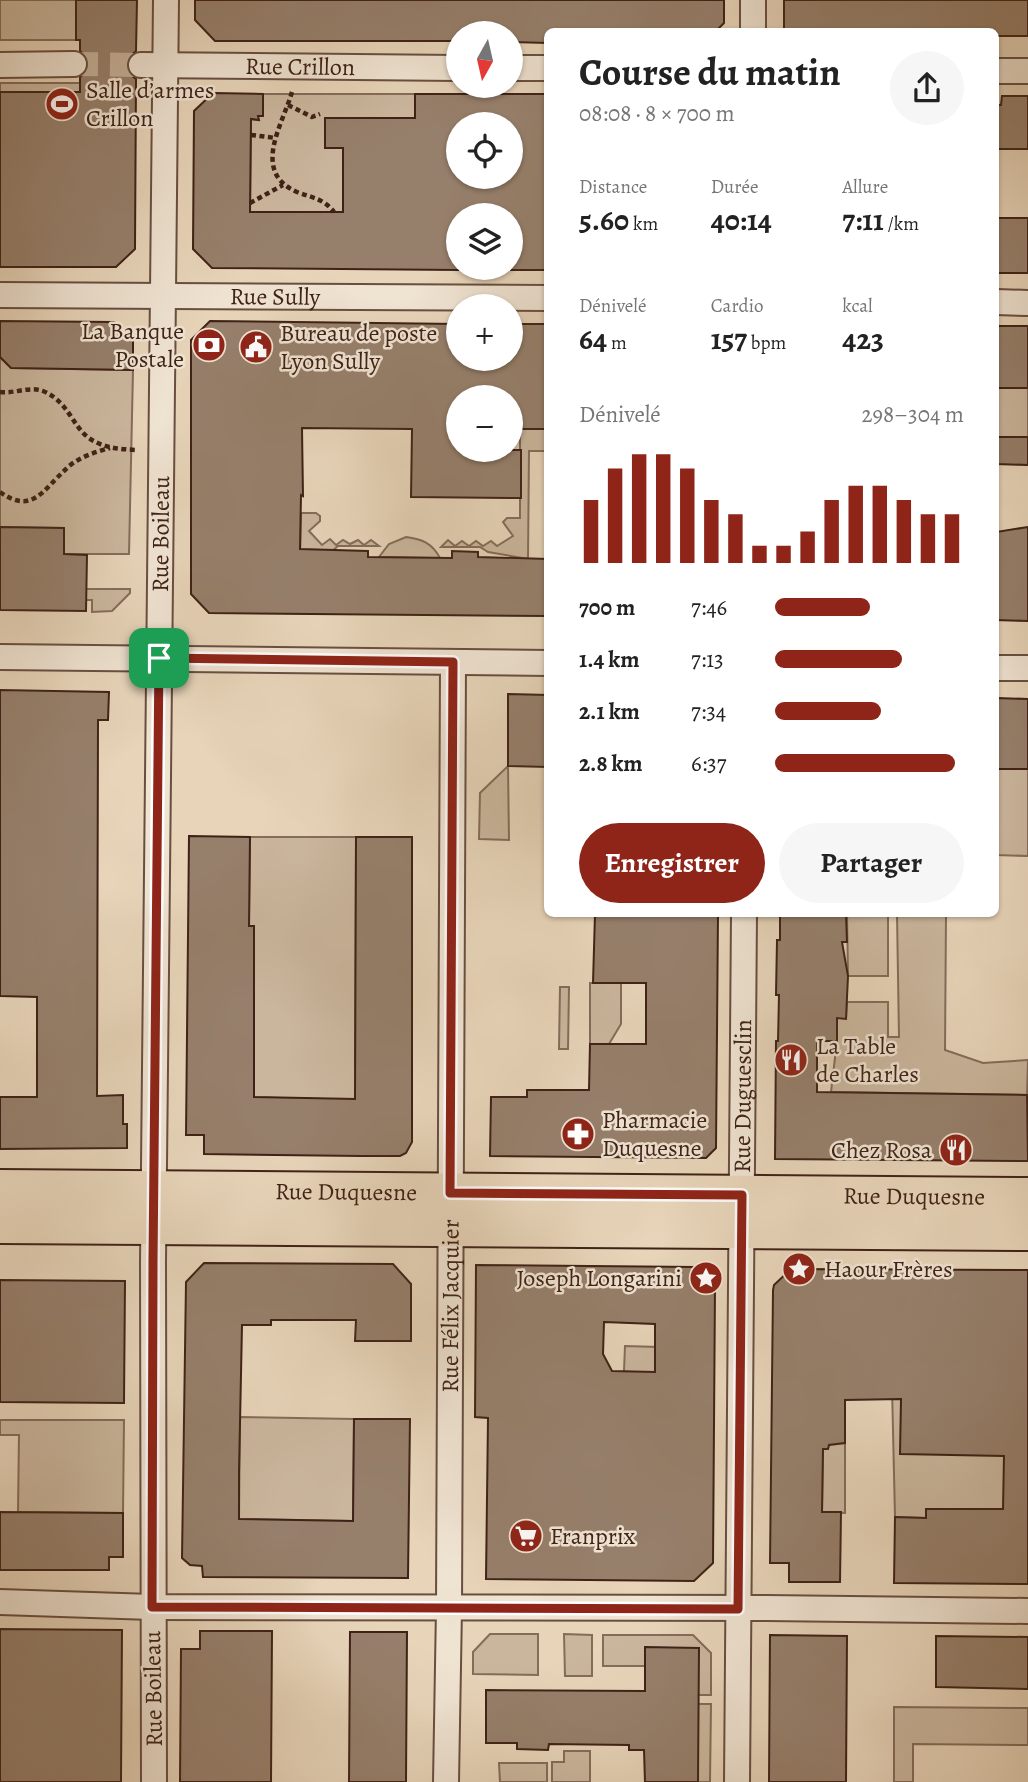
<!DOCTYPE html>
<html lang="fr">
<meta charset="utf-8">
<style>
:root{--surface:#fff;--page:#f6f6f6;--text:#222;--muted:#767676;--accent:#8f2418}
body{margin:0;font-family:Alegreya,serif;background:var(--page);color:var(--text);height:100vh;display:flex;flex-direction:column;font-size:26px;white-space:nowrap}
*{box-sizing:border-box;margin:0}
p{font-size:23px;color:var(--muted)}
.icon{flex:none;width:38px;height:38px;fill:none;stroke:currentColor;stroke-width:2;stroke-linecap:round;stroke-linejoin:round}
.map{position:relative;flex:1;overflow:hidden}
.details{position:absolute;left:544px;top:28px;width:455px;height:889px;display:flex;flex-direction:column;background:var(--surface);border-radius:10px;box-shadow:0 2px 5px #0004}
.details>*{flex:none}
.needle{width:46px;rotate:188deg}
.controls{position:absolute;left:446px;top:21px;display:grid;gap:14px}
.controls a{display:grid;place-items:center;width:77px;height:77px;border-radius:50%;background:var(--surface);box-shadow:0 2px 5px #0004;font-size:35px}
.pin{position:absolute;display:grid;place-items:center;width:60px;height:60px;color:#fff;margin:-30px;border-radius:14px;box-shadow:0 4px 10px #0006}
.round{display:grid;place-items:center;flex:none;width:74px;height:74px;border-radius:37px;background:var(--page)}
.summary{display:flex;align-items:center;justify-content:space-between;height:119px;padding:0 35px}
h1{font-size:38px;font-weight:600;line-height:52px}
.metrics{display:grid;grid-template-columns:repeat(3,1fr);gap:10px;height:119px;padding:7px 35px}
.metrics div{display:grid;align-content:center}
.metrics b{font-size:30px;font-weight:600}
.metrics small{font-size:19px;font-weight:400}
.metrics p{font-size:19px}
.chart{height:196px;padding:14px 35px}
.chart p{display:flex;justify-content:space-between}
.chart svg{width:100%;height:126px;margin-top:7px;stroke:var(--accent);stroke-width:6}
.action{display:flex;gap:14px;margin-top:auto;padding:14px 35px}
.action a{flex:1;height:80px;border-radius:42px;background:var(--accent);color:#fff;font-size:28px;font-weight:600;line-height:80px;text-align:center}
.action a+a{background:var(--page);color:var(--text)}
ul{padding:0 35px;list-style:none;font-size:23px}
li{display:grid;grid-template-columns:112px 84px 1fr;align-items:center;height:52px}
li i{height:18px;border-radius:9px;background:var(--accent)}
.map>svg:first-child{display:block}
</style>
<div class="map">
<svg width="1028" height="1782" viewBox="0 0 1028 1782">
<rect width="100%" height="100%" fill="#e7d4b9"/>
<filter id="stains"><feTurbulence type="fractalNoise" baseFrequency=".00286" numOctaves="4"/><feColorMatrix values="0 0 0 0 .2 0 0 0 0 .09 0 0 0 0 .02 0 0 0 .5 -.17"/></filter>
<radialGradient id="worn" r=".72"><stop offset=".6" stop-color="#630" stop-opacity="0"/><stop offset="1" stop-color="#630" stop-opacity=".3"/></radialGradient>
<!-- green -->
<g fill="#cab69d" stroke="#846c5a" stroke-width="2">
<rect x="0" y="0" width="76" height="40"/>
<rect x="0" y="83" width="80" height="9"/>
<polygon points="263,94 415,94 416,212 250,212 251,119 258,120 258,116 263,116"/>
<polygon points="0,357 11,368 133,370 129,554 64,554 64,528 0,527"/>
<rect x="996" y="388" width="32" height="49"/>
<polygon points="520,429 548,429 548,451 529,451 528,559 488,552 480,547 441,547 448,540 455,546 462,541 469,546 476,541 483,546 491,541 497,546 513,536 503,522 507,518 520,518"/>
<polygon points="301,513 316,513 320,516 320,521 309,531 322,545 330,539 336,545 343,540 350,544 358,540 364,545 371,540 379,546 338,546 331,552 300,557"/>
<path d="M406 537C422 539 432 543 440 558L379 557 389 544Z"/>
<polygon points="86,589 130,589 130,593 112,611 92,612 92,600 86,600"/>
<polygon points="508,766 509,840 479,839 480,793"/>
<polygon points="996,769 1028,769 1028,856 996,855"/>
<polygon points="250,837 356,837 355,1067 361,1100 242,1097 254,1064 254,926 249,926"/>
<polygon points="847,914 888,914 888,976 848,976"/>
<polygon points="897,914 946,914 945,1050 983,1063 1028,1060 1027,1095 831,1092 837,1041 837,1018 846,1018 847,1002 888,1002 888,1037 899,1037"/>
<polygon points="590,983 621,983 621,1024 609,1044 590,1044"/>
<polygon points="560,987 569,987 568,1049 559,1049"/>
<polygon points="625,1346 657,1347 655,1349 657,1384 624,1371"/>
<polygon points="892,1387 1004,1456 1028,1526 961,1509 926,1509 926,1518 895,1517"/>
<polygon points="240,1417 354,1419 353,1521 239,1519"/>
<polygon points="0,1420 124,1420 123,1513 18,1512 19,1435 0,1435"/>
<polygon points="829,1443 845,1443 845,1513 822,1512 823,1449 828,1449"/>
<polygon points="490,1634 538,1634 538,1675 473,1674 473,1652"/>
<polygon points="564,1634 592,1635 592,1676 565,1676"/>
<polygon points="603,1635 693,1635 711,1653 711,1695 698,1695 645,1666 603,1666"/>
<polygon points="698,1704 711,1704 710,1782 698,1782"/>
<polygon points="894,1707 1028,1708 1028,1745 913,1744 913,1782 894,1782"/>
<polygon points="564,1751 590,1751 590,1782 552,1782 552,1762 564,1762"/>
<polygon points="499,1763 547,1763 547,1782 500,1782"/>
</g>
<!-- building -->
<g fill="#967f6b" stroke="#3f2217" stroke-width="2" fill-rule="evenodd">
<polygon points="76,0 137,0 136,51 129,57 126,66 128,73 136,79 135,249 116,267 0,267 0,92 80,92 80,77 87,72 89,63 86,56 80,51 80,40 76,40"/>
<polygon points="195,0 724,0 724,23 715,32 548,32 548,43 511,42 511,33 458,33 458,41 215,41 195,20"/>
<polygon points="784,0 1028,0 1028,36 996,36 996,32 784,32"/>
<path d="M213 93 263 94V116H258L259 120 251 119 250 212H343V148H325V118H415V94H548V270H511V215H458V270L212 268 193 249 194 111ZM458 124H511V177H458Z"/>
<polygon points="1002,96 1028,96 1028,149 996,149 996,105 1001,105"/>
<rect x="996" y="218" width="32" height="55"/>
<polygon points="0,321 114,322 133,339 133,370 11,368 0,357"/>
<polygon points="210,321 458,324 458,359 511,359 511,324 548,324 548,429 511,429 511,397 458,397 458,450 521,450 521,498 411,497 412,429 302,428 303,496 301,495 300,549 368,551 368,557 452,558 452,551 478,552 478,557 548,559 548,616 209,613 191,594 191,340"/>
<rect x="996" y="326" width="32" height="62"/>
<polygon points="996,437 1028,437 1028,465 996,464"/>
<polygon points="0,527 64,528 64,554 87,555 86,611 0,610"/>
<polygon points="1028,527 1028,621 996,620 996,532"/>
<polygon points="0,690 109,692 108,720 98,720 97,1096 123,1095 123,1124 127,1124 127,1148 0,1149 0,1097 37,1097 37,997 0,996"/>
<polygon points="508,694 548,695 548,767 508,766"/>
<polygon points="996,698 1028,699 1028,769 996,769"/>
<polygon points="189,836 250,837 249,926 254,926 254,1097 355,1099 356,837 412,837 412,1142 406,1153 400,1156 360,1156 204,1154 204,1135 186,1135"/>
<polygon points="595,914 718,914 716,1148 706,1158 490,1156 491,1097 527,1097 527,1090 589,1090 590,1044 646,1044 646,983 593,983"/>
<polygon points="780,914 846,914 847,942 842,942 848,976 846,1019 837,1018 837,1041 817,1041 817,1092 1027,1095 1028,1161 775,1159 776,1041 778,1041 779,995 776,995 777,940 780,940"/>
<polygon points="204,1263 393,1264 411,1284 411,1341 355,1341 356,1320 271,1320 271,1325 242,1325 239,1472 239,1519 353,1521 354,1419 410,1419 408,1578 203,1577 202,1566 190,1565 182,1558 186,1282"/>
<path d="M476 1265 696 1267 715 1286 713 1563 694 1581 486 1579 488 1418 475 1417ZM604 1322 655 1324V1372L612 1371 603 1354Z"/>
<polygon points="791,1269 1028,1270 1028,1584 894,1583 895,1517 926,1518 926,1509 1003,1509 1004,1456 900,1454 901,1399 845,1400 845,1443 829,1445 828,1449 823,1449 822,1512 841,1512 840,1582 789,1582 789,1563 770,1563 773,1290 774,1285"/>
<polygon points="0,1280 125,1281 124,1403 0,1402"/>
<polygon points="0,1512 123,1513 123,1557 109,1557 109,1570 0,1570"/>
<polygon points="0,1629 122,1630 121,1782 0,1782"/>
<polygon points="200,1631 272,1631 271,1782 180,1782 181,1649 200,1649"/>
<polygon points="350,1632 407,1632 406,1782 349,1782"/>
<polygon points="770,1635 847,1636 846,1782 769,1782"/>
<polygon points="936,1636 1028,1637 1028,1689 936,1687"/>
<polygon points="645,1647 699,1648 698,1782 645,1782 644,1750 629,1750 629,1745 549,1744 548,1750 517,1749 517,1743 486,1743 486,1690 645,1691"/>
</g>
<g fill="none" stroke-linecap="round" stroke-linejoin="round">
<!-- street-tunnel -->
<polyline stroke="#c5b099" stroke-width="24" stroke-dasharray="24 12" stroke-linecap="butt" points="74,64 141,65"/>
<defs>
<g id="street">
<polyline points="753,32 753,0"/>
<polyline points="0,65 74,64"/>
<path id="s1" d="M141 65 458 68"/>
<polyline points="511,68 548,68"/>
<polyline points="996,71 1028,71"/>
<path id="s2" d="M0 295 548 298"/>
<polyline points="996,302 1028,303"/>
<polyline points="0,657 548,663"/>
<polyline points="996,668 1028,668"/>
<polyline points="0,1602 152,1607 766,1608 1028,1611"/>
<path id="s3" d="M154 1782 153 1262 166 0"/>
<path id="s4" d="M446 1782 449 1608 453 662"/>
<path id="s5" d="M737 1782 744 914"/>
</g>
<g id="primary">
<path id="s6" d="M0 1189 1028 1197"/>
<polyline points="0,1224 1028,1231"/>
</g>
</defs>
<!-- street casing -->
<use href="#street" stroke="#694e40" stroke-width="28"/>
<!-- primary casing -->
<use href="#primary" stroke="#3f2217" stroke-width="42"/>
<!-- path -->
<g stroke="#3f2217" stroke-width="4.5" stroke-dasharray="5 3.5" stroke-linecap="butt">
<path d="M292 92C282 126 251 172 297 192 312 198 323 198 334 212"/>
<polyline points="288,105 312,117 320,114"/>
<polyline points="251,135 276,138"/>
<polyline points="250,203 283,185"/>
<path d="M0 392C14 394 29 386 43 391 69 402 72 426 89 438 103 448 119 449 136 450"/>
<path d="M0 492C32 515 43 490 65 470 76 458 95 452 110 448"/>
</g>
<!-- street -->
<use href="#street" stroke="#efe3d2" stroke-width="24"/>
<!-- primary -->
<use href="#primary" stroke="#e7d4b9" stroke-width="38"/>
</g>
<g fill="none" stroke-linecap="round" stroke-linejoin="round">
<defs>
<polygon id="route" points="159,658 453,662 450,1193 742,1195 738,1609 152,1607 153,1262"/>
</defs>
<!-- route casing -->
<use href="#route" stroke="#fff" stroke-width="14"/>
<!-- route -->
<use href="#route" stroke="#8f2418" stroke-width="9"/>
</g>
<!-- icons -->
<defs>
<symbol id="stadium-disc" viewBox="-11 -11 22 22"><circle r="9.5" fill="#8f2418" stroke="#efe3d2"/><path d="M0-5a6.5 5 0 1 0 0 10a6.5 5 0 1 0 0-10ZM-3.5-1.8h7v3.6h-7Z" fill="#fff"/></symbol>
<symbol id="bank-disc" viewBox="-11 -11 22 22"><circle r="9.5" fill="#8f2418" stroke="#efe3d2"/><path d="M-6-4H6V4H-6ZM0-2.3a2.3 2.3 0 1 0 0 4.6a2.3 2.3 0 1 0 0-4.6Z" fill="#fff"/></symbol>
<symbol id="civic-disc" viewBox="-11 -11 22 22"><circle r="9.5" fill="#8f2418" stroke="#efe3d2"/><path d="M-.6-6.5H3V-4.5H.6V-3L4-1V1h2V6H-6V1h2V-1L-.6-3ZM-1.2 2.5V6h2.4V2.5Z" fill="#fff"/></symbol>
<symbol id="restaurant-disc" viewBox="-11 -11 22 22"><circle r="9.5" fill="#8f2418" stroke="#efe3d2"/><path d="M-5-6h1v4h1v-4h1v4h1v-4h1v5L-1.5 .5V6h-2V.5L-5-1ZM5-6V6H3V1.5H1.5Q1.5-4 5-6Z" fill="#fff"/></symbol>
<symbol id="pharmacy-disc" viewBox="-11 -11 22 22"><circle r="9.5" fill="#8f2418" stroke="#efe3d2"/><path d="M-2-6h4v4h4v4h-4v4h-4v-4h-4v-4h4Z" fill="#fff"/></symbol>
<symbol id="sight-disc" viewBox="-11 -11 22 22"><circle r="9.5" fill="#8f2418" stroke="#efe3d2"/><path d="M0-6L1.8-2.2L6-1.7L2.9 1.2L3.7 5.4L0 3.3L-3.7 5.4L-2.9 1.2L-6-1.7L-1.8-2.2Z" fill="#fff"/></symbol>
<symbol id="supermarket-disc" viewBox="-11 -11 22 22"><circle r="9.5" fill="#8f2418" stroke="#efe3d2"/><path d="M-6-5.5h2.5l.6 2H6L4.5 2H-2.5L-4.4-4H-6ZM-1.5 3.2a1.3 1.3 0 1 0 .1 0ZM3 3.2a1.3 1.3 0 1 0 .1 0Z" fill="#fff"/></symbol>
</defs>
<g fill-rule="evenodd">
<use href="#stadium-disc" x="43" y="85" width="38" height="38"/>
<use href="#bank-disc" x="190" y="326" width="38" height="38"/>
<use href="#civic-disc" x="237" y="328" width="38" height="38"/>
<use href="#restaurant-disc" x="772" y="1041" width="38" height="38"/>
<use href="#pharmacy-disc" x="559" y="1115" width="38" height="38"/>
<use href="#restaurant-disc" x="937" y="1131" width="38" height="38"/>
<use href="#sight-disc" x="780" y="1250" width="38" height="38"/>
<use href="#sight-disc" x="687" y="1259" width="38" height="38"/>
<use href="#supermarket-disc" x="507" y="1517" width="38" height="38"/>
</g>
<g text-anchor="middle" stroke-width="5" stroke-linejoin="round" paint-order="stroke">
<!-- street labels -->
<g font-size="24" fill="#3f2217" stroke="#efe3d2">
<text dy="8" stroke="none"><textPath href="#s1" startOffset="159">Rue Crillon</textPath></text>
<text dy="8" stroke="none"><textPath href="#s2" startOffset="275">Rue Sully</textPath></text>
<text dy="8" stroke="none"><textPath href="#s3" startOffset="1248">Rue Boileau</textPath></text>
<text dy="8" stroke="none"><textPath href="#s5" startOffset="686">Rue Duguesclin</textPath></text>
<text dy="8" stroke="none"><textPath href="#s6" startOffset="346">Rue Duquesne</textPath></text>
<text dy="8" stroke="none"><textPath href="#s6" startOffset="914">Rue Duquesne</textPath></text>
<text dy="8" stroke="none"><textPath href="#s4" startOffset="476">Rue Félix Jacquier</textPath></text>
<text transform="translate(153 1689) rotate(-91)" y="8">Rue Boileau</text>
</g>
<!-- poi labels -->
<g font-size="24" fill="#3f2217" stroke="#efe3d2" text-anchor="start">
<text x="86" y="98">Salle d’armes<tspan x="86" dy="28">Crillon</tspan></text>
<text x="184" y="339" text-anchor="end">La Banque<tspan x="184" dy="28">Postale</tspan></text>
<text x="280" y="341">Bureau de poste<tspan x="280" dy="28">Lyon Sully</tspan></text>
<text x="816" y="1054">La Table<tspan x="816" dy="28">de Charles</tspan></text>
<text x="602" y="1128">Pharmacie<tspan x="602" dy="28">Duquesne</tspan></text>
<text x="932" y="1158" text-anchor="end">Chez Rosa</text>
<text x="824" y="1277">Haour Frères</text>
<text x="682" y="1286" text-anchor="end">Joseph Longarini</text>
<text x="550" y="1544">Franprix</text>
</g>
</g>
<rect width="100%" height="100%" filter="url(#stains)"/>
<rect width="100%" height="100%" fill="url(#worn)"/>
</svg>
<div class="controls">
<a><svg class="needle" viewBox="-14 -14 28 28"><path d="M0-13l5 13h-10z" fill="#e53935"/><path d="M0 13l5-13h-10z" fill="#767676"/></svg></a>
<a><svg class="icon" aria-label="locate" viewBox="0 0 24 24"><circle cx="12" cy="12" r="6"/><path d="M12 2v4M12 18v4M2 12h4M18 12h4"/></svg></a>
<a><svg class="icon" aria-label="layers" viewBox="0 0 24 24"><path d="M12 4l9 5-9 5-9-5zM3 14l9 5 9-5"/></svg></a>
<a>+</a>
<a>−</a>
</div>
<div class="pin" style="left:159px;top:658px;background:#1e9e55"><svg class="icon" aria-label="arrive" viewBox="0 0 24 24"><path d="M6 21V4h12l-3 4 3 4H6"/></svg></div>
<section class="details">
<div class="summary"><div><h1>Course du matin</h1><p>08:08 · 8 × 700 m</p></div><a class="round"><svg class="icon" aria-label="share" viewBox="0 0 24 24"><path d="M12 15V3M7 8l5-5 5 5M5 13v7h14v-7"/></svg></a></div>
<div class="metrics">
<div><p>Distance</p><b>5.60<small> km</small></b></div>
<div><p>Durée</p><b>40:14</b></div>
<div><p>Allure</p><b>7:11<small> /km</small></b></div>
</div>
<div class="metrics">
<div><p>Dénivelé</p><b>64<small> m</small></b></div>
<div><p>Cardio</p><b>157<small> bpm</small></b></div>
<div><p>kcal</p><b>423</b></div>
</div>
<div class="chart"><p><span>Dénivelé</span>298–304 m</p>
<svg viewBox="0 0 160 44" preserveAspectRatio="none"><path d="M5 44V22M15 44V11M25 44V6M35 44V6M45 44V11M55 44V22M65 44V27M75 44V38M85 44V38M95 44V33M105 44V22M115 44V17M125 44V17M135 44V22M145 44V27M155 44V27"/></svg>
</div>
<ul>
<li><b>700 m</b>7:46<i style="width:50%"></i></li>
<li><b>1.4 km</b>7:13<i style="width:67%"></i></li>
<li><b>2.1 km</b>7:34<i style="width:56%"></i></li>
<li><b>2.8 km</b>6:37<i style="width:95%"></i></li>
</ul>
<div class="action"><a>Enregistrer</a><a>Partager</a></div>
</section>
</div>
